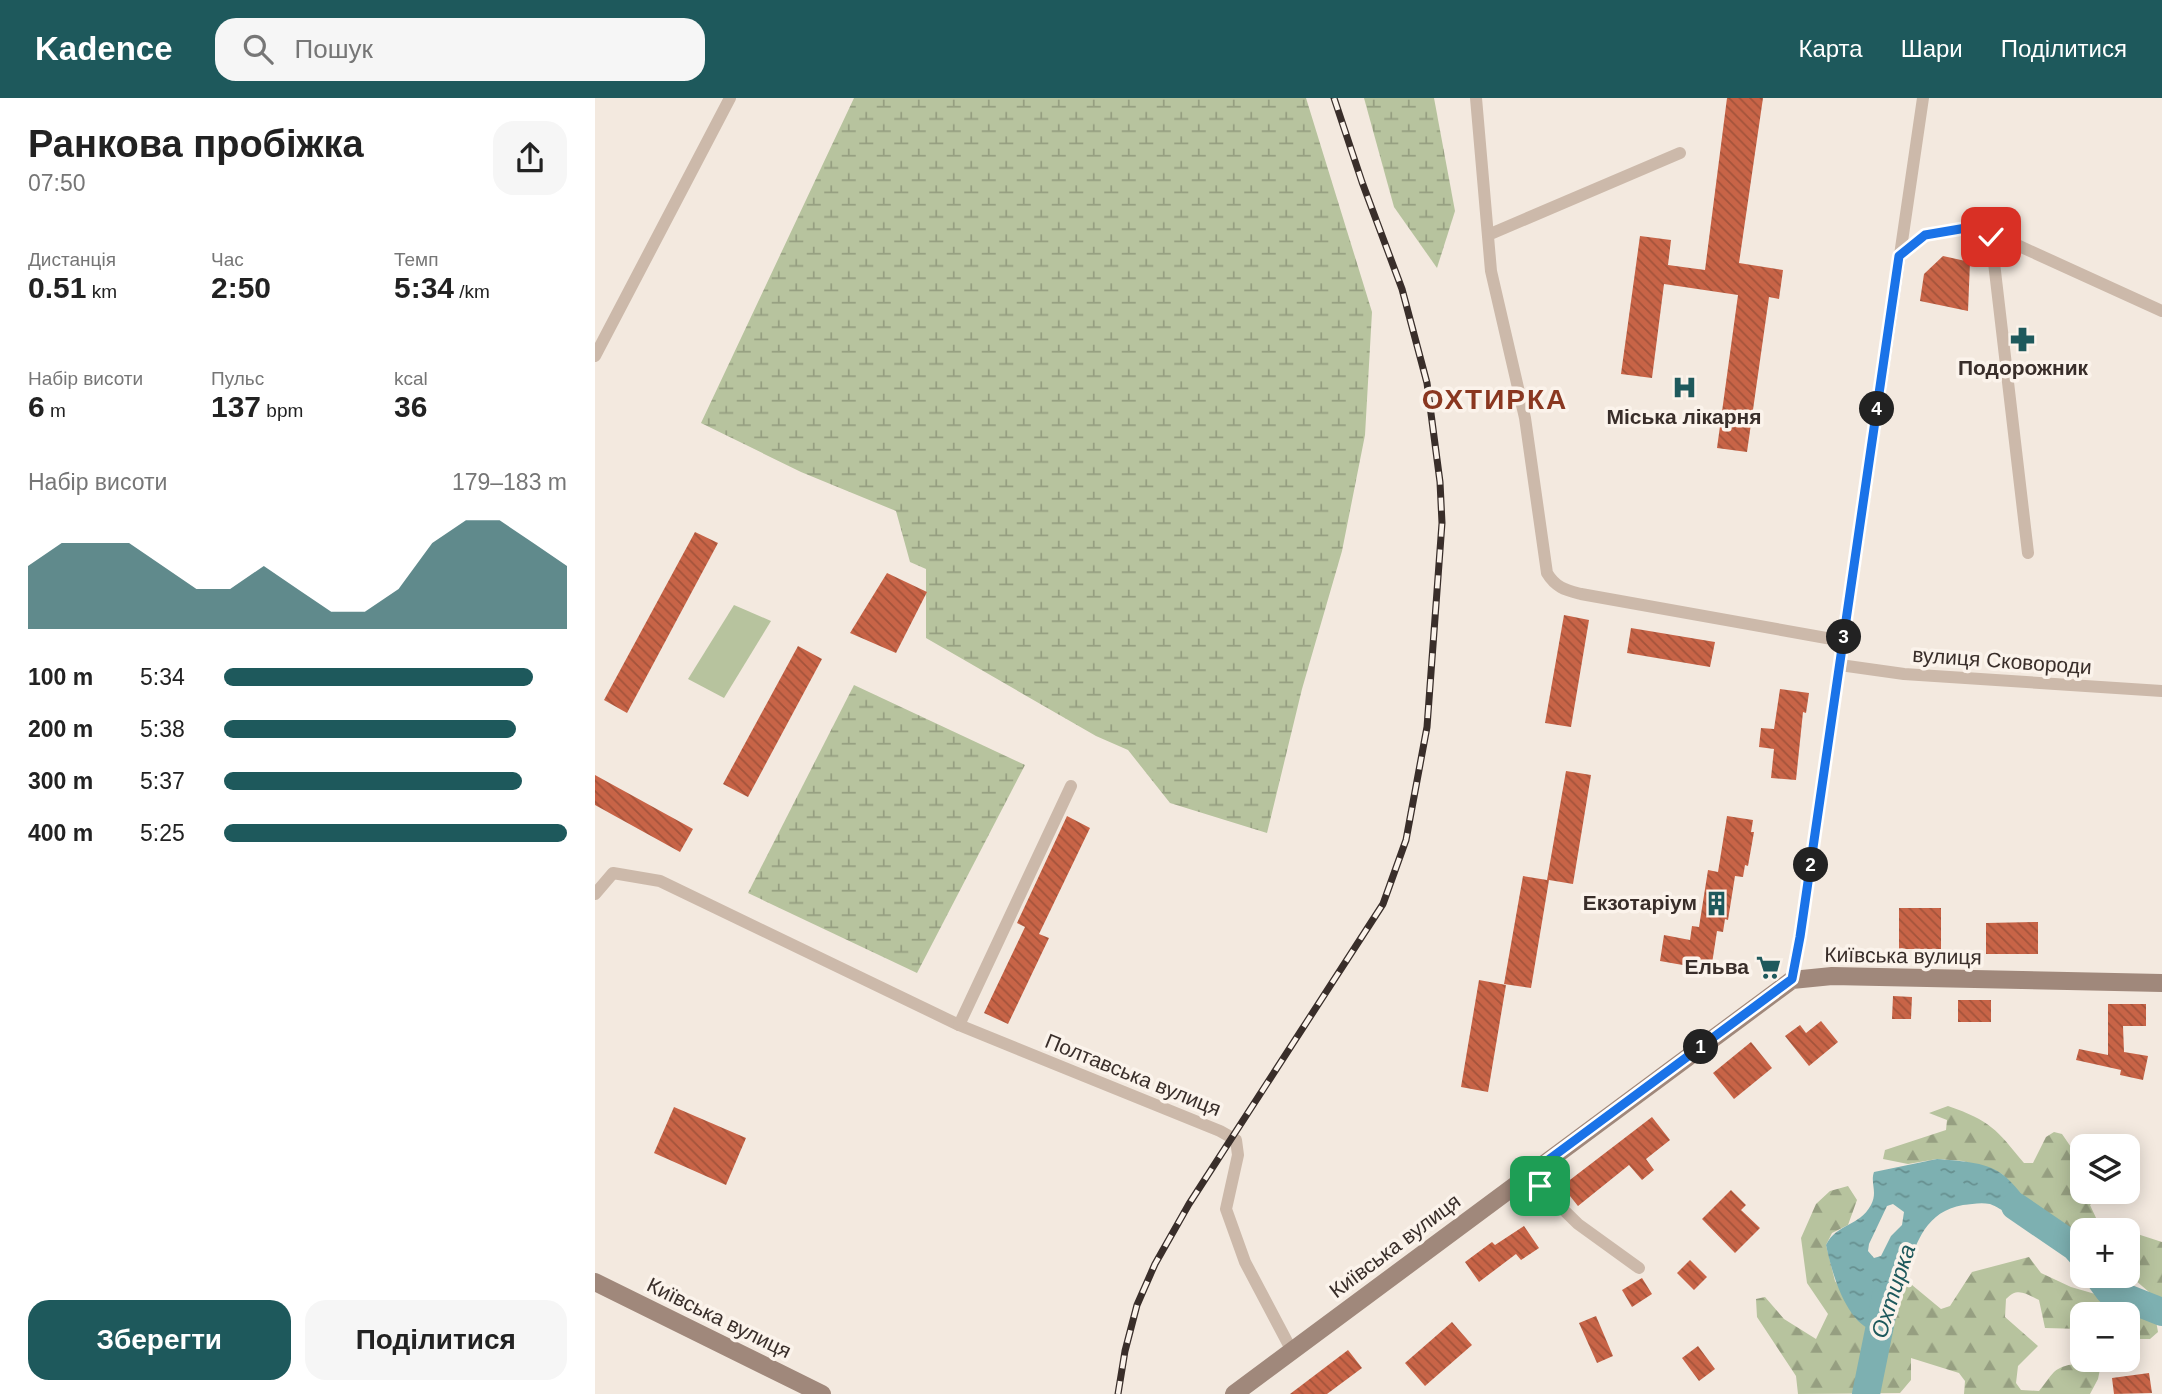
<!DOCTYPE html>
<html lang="uk">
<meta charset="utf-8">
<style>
:root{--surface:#fff;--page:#f6f6f6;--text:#222;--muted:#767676;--accent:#1e595c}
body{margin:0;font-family:Helvetica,sans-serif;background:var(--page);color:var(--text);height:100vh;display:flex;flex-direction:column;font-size:26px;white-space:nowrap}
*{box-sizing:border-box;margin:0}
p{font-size:23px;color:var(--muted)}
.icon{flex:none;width:38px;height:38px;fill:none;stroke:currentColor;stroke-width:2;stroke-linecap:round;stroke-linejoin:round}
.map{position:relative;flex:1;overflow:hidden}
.drawer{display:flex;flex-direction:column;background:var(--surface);width:595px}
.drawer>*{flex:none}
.controls{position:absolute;left:1475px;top:1036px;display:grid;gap:14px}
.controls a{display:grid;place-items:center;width:70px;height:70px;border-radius:14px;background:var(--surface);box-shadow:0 4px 18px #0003;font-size:35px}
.pin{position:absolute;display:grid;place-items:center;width:60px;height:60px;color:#fff;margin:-30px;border-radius:14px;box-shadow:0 4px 10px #0006}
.km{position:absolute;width:35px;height:35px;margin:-18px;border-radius:50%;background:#222;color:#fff;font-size:19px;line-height:35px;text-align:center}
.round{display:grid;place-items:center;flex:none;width:74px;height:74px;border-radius:21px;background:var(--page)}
.head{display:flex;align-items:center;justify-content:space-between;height:119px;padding:0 28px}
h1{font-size:38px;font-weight:800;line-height:52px}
.figures{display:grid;grid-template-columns:repeat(3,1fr);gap:10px;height:119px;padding:7px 28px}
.figures div{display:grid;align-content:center}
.figures b{font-size:30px;font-weight:800}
.figures small{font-size:19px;font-weight:400}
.figures p{font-size:19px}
.chart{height:196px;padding:14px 28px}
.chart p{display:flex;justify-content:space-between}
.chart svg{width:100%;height:126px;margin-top:7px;fill:var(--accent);opacity:.7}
.action{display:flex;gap:14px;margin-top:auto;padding:14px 28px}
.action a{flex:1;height:80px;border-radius:21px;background:var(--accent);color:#fff;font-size:28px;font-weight:800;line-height:80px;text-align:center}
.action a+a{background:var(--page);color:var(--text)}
ul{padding:0 28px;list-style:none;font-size:23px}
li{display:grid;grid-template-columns:112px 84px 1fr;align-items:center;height:52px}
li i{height:18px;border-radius:9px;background:var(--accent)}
header{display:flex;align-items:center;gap:42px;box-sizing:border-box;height:98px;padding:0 35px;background:var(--accent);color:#fff}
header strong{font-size:33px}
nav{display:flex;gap:38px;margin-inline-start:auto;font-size:24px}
.search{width:490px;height:63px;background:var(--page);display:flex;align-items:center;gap:18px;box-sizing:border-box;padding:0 24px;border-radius:21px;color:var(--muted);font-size:26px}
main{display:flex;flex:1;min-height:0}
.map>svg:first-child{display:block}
</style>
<header>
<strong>Kadence</strong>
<div class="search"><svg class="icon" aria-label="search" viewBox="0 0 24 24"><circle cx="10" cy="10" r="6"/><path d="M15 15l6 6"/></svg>Пошук</div>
<nav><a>Карта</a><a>Шари</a><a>Поділитися</a></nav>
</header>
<main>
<section class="drawer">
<div class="head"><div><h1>Ранкова пробіжка</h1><p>07:50</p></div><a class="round"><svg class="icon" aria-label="share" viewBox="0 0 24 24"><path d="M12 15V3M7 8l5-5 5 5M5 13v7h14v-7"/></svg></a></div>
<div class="figures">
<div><p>Дистанція</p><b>0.51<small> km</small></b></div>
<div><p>Час</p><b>2:50</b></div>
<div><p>Темп</p><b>5:34<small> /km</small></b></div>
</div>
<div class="figures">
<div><p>Набір висоти</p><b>6<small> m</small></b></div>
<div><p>Пульс</p><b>137<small> bpm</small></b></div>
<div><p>kcal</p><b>36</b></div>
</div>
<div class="chart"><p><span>Набір висоти</span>179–183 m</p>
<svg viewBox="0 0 160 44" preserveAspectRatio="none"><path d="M0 44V22L10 14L20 14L30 14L40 22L50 30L60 30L70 22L80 30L90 38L100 38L110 30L120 14L130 6L140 6L150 14L160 22V44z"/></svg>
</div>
<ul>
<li><b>100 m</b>5:34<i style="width:90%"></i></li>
<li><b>200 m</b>5:38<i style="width:85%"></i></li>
<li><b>300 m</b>5:37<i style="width:87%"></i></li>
<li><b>400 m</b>5:25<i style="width:100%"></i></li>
</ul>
<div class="action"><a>Зберегти</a><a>Поділитися</a></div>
</section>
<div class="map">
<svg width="1567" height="1296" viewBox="0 0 1567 1296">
<defs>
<pattern id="forest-firs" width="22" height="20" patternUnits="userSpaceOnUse" patternTransform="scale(1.75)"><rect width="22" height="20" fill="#b7c39e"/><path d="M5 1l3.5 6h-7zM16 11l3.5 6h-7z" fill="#969f81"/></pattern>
<pattern id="wetland-marsh" width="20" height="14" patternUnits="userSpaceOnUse" patternTransform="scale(1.75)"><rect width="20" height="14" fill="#b7c39e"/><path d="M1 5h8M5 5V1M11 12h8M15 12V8" fill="none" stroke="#969f81"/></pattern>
<pattern id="water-ripples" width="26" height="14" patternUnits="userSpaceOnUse" patternTransform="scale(1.75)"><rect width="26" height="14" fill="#7db0b1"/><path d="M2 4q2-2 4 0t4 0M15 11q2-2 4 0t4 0" fill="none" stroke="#679090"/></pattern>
<pattern id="building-back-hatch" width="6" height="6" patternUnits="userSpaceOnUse" patternTransform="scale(1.75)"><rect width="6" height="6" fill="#c86447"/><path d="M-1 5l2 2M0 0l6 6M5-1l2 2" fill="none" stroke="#a3533b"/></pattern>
</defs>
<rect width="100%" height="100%" fill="#f3e9df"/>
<!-- green -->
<polygon fill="#b7c39e" points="139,507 176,523 129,600 93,581"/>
<!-- forest -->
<g fill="url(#forest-firs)">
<path d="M1353 1008C1396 1023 1401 1031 1429 1065H1438L1451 1039 1459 1034 1467 1036 1487 1065 1488 1094H1510L1495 1107 1502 1122 1531 1132H1488L1487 1140 1467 1124 1434 1106 1407 1076 1368 1063 1342 1061 1313 1066 1288 1061 1290 1052 1351 1032 1352 1022 1334 1015Z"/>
<path d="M1253 1088 1262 1102 1253 1127 1237 1135 1231 1147 1240 1183 1273 1232 1282 1234 1290 1226 1311 1182 1346 1211 1355 1208 1377 1174 1434 1159 1446 1175 1476 1189 1552 1211 1554 1194 1533 1176V1133L1567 1144V1207L1560 1217 1563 1234 1555 1241H1533V1216H1488L1487 1231 1450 1230 1444 1202C1430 1195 1422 1189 1411 1201L1410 1219 1443 1248 1423 1268 1421 1285 1426 1292 1444 1293C1449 1287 1454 1279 1459 1274 1470 1264 1493 1264 1505 1271L1503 1281 1495 1296H1369L1370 1283 1364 1275 1316 1260V1282L1305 1295 1203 1296 1201 1278 1162 1219 1161 1201 1170 1199 1189 1221 1221 1241 1233 1216 1212 1185 1206 1140 1221 1106 1235 1093Z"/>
</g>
<!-- wetland -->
<g fill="url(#wetland-marsh)">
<polygon points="259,0 711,0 777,214 770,337 747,453 707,591 672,735 575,705 533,652 501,638 331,540 331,471 315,464 301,413 206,374 106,325"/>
<polygon points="769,0 839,0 860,113 842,170 799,109"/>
<polygon points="259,587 430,667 322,875 153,795"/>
</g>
<!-- water -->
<path fill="url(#water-ripples)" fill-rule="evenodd" d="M1342 1061C1362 1063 1390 1063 1407 1076 1424 1089 1437 1111 1449 1129 1438 1124 1425 1121 1414 1116 1408 1113 1401 1108 1395 1106 1386 1104 1377 1106 1368 1107 1305 1118 1321 1198 1282 1234 1251 1227 1237 1175 1231 1147 1242 1125 1264 1129 1276 1107 1283 1094 1275 1085 1279 1074ZM1298 1106 1309 1114 1307 1127 1296 1138 1286 1158 1279 1160 1273 1153 1274 1146 1292 1108Z"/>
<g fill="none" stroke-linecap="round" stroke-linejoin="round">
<!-- river -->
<g stroke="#7db0b1" stroke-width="28">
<polyline points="1420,1108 1480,1149 1488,1158"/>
<polyline points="1503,1178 1514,1193 1567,1214"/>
<polyline points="1271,1296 1291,1198"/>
</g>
</g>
<!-- building -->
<g fill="url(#building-back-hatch)">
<polygon points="1132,0 1168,0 1144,165 1188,172 1184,201 1174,199 1152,354 1122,350 1143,197 1069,186 1057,280 1026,276 1045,138 1076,142 1073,167 1110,172"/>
<polygon points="1348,158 1375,164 1373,213 1325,203 1329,176"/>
<polygon points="100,434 123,445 32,615 9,602"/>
<polygon points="292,475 332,494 301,555 255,535"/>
<polygon points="969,517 994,522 976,629 950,625"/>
<polygon points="1036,530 1120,544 1115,569 1032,555"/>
<polygon points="203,548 227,561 153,699 128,686"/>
<polygon points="1185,591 1214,595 1211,615 1208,614 1201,682 1176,680 1179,651 1164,649 1166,630 1179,631"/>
<polygon points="971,673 996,677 978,786 954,782 936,890 909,886 928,778 952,782"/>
<polygon points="0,677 98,731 85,754 0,707"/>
<polygon points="472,718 495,730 444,836 454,840 413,926 389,915 430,829 422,825"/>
<polygon points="1132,718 1158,722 1156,734 1159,734 1153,768 1150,767 1148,779 1140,778 1133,822 1130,821 1128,834 1122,833 1116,872 1065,863 1069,837 1095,842 1097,828 1104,829 1113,772 1123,774"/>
<rect x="1304" y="810" width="42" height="41"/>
<polygon points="1443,824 1443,856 1391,856 1391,825"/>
<polygon points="884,882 911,887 893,994 866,989"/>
<polygon points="1298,898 1317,899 1316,921 1297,921"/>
<rect x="1363" y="902" width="33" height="22"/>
<polygon points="1513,906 1551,906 1551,928 1528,928 1529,954 1553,958 1548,982 1525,977 1526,972 1481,962 1484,951 1513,957"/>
<polygon points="1226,923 1243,944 1214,968 1190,938 1205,927 1211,935"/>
<polygon points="1156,944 1177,970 1139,1001 1118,975"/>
<polygon points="79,1009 151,1040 131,1087 59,1055"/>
<polygon points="1057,1019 1075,1042 1051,1061 1059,1072 1047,1082 1034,1067 983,1108 967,1088"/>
<polygon points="1136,1092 1151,1107 1146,1112 1165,1130 1140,1155 1107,1121"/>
<polygon points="929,1128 944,1150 926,1162 921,1156 884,1184 870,1164 897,1144 900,1147"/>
<polygon points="1095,1162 1112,1179 1099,1192 1082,1175"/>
<polygon points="1047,1180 1057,1196 1037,1209 1027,1192"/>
<polygon points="1001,1218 1018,1258 1002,1265 984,1225"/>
<polygon points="857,1224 877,1247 830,1288 810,1265"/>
<polygon points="1103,1248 1120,1271 1104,1283 1087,1260"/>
<polygon points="753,1252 767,1270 732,1296 695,1296"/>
<polygon points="1554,1275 1557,1295 1519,1296 1517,1280"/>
</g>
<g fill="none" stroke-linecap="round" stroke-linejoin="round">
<!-- street -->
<g stroke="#ccb9aa" stroke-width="12">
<path d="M881 0 896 173 930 320 952 475C961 490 971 492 986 496L1248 543"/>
<polyline points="893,137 1085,55"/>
<polyline points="1396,139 1433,455"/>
<polyline points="1304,158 1330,137 1371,130 1422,147 1567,213"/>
<polyline points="0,258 135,0"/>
<polyline points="1245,567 1309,576 1567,593"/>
<polyline points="0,796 18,775 65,783 364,927 625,1033 641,1042 643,1057 631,1111 650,1164 697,1253"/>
<polyline points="1197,882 1205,840 1328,0"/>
<polyline points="364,927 476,688"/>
<polyline points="933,1077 983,1126 1044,1170"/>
</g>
<!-- secondary -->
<g stroke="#a0887b" stroke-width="18">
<polyline points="0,1184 227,1296"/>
<polyline points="639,1296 1197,882 1237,878 1567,885"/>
</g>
<defs>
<polyline id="rail" points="523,1296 530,1253 542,1207 560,1166 594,1106 788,806 811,742 832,629 847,425 845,384 832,285 807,191 767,84 739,0"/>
</defs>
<!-- rail casing -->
<use href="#rail" stroke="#392e2a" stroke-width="7"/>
<!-- rail -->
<use href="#rail" stroke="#fbf3eb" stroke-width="4.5" stroke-dasharray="13" stroke-linecap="butt"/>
</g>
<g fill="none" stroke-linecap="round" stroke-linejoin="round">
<defs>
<polyline id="route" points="945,1088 933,1077 1197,881 1205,839 1304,158 1330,137 1371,130 1396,139"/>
</defs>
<!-- route casing -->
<use href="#route" stroke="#fff" stroke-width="14"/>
<!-- route -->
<use href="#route" stroke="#1a73e8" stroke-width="9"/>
</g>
<!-- icons -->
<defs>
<symbol id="pharmacy-bare" viewBox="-9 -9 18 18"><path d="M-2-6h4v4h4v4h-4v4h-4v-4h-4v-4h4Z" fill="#1e595c" stroke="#fbf3eb" stroke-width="2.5" paint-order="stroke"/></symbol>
<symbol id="hospital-bare" viewBox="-9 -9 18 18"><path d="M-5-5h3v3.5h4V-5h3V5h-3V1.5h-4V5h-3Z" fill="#1e595c" stroke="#fbf3eb" stroke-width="2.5" paint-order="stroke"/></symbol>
<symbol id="building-bare" viewBox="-9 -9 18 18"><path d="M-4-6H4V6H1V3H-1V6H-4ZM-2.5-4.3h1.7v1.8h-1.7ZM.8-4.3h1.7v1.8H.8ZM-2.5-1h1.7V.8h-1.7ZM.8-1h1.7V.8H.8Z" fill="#1e595c" stroke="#fbf3eb" stroke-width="2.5" paint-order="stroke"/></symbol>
<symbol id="supermarket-bare" viewBox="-9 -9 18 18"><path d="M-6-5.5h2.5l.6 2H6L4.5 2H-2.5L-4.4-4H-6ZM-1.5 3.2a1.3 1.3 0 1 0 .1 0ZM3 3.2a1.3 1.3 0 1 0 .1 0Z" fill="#1e595c" stroke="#fbf3eb" stroke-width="2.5" paint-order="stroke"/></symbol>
</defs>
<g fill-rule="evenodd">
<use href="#pharmacy-bare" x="1410" y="224" width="35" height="35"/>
<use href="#hospital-bare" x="1072" y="272" width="35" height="35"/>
<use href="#building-bare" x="1104" y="788" width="35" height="35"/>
<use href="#supermarket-bare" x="1156" y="852" width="35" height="35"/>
</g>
<g text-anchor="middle" stroke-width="7" stroke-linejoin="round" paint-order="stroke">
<!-- poi labels -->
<g font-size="21" font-weight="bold" fill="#392e2a" stroke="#fbf3eb">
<text x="1428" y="277">Подорожник</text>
<text x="1089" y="326">Міська лікарня</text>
<text x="1102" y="812" text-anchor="end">Екзотаріум</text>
<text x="1154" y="876" text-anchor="end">Ельва</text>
</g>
<!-- street labels -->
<g font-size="21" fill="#392e2a" stroke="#fbf3eb">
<text transform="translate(1407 563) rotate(4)" y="7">вулиця Сковороди</text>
<text transform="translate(1308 858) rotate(1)" y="7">Київська вулиця</text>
<text transform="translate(538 977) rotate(22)" y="7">Полтавська вулиця</text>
<text transform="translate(800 1148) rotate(-37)" y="7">Київська вулиця</text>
<text transform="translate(124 1220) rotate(26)" y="7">Київська вулиця</text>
</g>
<!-- water labels -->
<g font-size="23" font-style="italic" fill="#1e595c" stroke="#fbf3eb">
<text transform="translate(1298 1193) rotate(-72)" y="8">Охтирка</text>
</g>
<!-- district labels -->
<g font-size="28" font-weight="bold" letter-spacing="2" fill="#8a3720" stroke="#fbf3eb">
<text x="900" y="311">ОХТИРКА</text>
</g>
</g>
</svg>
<div class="controls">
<a><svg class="icon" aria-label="layers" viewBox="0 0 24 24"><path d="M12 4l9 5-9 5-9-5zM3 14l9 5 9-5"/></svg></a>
<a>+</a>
<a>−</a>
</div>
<div class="pin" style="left:945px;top:1088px;background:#1e9e55"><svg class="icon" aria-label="arrive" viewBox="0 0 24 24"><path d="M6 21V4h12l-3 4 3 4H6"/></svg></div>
<div class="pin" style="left:1396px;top:139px;background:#d93025"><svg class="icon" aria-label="check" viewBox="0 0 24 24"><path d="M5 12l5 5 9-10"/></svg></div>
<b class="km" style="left:1106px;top:949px">1</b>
<b class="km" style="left:1216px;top:767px">2</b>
<b class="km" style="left:1249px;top:539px">3</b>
<b class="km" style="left:1282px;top:311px">4</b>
</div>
</main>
